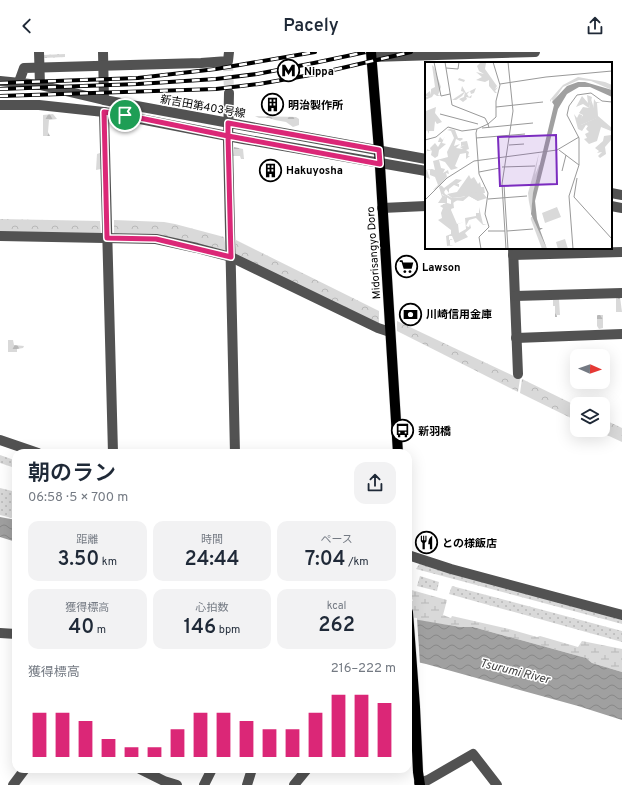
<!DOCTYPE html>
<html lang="ja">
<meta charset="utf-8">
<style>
:root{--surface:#fff;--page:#f2f2f3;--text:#1f2937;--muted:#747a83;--accent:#db2777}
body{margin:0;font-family:Overpass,"Noto Sans JP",sans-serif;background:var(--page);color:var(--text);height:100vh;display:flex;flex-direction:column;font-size:15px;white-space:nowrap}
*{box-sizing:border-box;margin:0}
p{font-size:13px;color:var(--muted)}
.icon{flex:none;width:22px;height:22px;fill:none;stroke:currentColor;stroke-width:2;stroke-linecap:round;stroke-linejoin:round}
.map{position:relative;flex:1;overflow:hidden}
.panel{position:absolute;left:12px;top:397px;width:400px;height:324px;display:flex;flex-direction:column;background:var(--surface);border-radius:12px;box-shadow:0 4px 16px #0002}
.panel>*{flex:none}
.needle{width:26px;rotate:92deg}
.controls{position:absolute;left:570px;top:297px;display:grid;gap:8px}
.controls a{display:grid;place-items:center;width:40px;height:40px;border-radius:8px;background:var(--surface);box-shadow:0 4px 16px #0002;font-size:20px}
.pin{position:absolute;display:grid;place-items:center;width:34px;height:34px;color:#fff;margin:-17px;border:2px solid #fff;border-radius:50%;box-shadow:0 1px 4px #0007}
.round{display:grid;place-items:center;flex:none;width:42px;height:42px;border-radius:12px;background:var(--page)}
.head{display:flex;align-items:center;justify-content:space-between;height:68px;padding:0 16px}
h1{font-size:22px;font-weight:600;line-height:30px}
.metrics{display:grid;grid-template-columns:repeat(3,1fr);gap:6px;height:68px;padding:4px 16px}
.metrics div{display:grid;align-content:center;border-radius:10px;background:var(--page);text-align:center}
.metrics b{font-size:20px;font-weight:600}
.metrics small{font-size:11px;font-weight:400}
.metrics p{font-size:11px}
.chart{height:112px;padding:8px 16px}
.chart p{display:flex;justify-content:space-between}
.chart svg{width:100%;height:72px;margin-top:4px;stroke:var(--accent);stroke-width:6}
header{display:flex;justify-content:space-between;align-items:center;height:52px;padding:0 16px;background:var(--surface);font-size:18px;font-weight:600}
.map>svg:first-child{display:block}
</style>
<header><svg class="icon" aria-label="back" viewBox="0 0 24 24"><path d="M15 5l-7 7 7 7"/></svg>Pacely<svg class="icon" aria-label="share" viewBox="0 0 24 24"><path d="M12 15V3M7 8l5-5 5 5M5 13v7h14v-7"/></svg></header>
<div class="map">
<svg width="622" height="733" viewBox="0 0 622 733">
<defs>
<pattern id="grass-dots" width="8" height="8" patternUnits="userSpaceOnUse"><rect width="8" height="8" fill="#d9d9d9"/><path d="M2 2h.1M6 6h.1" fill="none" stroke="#b8b8b8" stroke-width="1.8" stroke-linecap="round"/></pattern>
<pattern id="forest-firs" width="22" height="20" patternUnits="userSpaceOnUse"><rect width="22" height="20" fill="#d9d9d9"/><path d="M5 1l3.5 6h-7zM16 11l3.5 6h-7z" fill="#b8b8b8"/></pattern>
<pattern id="wetland-marsh" width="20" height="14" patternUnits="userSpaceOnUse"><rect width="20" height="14" fill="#d9d9d9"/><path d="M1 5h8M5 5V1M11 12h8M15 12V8" fill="none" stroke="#b8b8b8"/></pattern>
<pattern id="park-crowns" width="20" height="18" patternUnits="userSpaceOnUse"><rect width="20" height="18" fill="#d9d9d9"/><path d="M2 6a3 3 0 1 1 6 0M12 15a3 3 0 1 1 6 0" fill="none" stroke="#b8b8b8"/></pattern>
<pattern id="water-waves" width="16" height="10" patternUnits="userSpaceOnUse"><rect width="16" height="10" fill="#a0a0a0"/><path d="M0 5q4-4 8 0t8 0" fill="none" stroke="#888"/></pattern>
</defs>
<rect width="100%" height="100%" fill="#fff"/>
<!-- grass -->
<g fill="url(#grass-dots)">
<polygon points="65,2 65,5 43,6 43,3"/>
<polygon points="0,403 14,408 12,415 0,411"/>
<polygon points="0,436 16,440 16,467 0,463"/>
<polygon points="420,511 622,568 622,572 416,517"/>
<polygon points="420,524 439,530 437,539 417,534"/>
<polygon points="452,534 622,579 622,590 449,542"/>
</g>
<!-- forest -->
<g fill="url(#forest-firs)">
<polygon points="53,62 57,67 49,68 48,80 50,84 43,84 43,63"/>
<polygon points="255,64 296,65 299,67 299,73 293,75 286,70 275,68 269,66 259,66"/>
<polygon points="234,95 243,97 244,107 241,107 240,104 233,104"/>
<polygon points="100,101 101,117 96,118 97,102"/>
<polygon points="616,245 620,245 622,260 616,260"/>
<polygon points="553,247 559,247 560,263 557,263 557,265 555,265 555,254 553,254"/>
<polygon points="597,263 603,263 603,276 599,277 597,274"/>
<polygon points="8,288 13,288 14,293 24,294 23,296 17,297 17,300 8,300"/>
<rect x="151" y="397" width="17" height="4"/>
</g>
<!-- wetland -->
<polygon fill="url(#wetland-marsh)" points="408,537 447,548 443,563 451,566 452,564 509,577 537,585 540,584 578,595 582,589 622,597 622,620 592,611 586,606 473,575 460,575 408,567 408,548 413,549 410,542 408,541"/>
<!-- park -->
<g fill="url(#park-crowns)">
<polygon points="0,167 100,169 101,183 0,180"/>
<polygon points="114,168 164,170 175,172 224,185 226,197 221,200 114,183"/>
<polygon points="236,188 379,259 379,272 235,203"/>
<polygon points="397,269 520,327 518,340 397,279"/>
<polygon points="522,327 577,354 577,369 520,341"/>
<polygon points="603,367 622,376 622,390 596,378 603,378"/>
</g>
<!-- water -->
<g fill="url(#water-waves)">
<polygon points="0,465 16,468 16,490 0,485"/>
<polygon points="413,567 460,575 473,575 586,606 592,611 622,620 622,668 578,654 426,612 408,608"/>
</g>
<!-- pier -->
<polygon fill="#fff" points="408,565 417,566 420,613 408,610"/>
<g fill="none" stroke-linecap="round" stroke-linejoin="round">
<!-- minor-tunnel -->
<polyline stroke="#d9d9d9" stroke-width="10" stroke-dasharray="10 5" stroke-linecap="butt" points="228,9 229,41"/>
<defs>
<g id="major">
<polyline points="371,0 379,98 398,401"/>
<polyline points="408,560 415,655 418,720 420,733"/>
</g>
</defs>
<!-- major casing -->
<use href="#major" stroke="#dbdbdb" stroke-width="11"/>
<!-- minor -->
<g stroke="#525252" stroke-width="10">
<polyline points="39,0 40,33"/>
<polyline points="103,0 104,48"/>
<polyline points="372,5 535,0"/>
<polyline points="0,29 40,33 104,48 426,107"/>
<polyline points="19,30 24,16 201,11 228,9 229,0"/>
<polyline points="229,41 228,90 235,401"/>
<polyline points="0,53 39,53 104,60 243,87 426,119"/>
<polyline points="104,60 113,401"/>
<polyline points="611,141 622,143"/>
<polyline points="611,154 622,156"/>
<polyline points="382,156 426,154"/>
<polyline points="0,184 156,187 197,196 231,205 378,276 390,280"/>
<polyline points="513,196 518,322"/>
<polyline points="513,203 622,200"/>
<polyline points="515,244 622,241"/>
<polyline points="516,286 622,282"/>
<polyline points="0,388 38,401"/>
<polyline points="408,503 451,517 622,563"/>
<polyline points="0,581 16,582"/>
<polyline points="140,717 164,729 177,733"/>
<polyline points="419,731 428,728 473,702 497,733"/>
<polyline points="13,733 25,717"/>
<polyline points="204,733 212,717"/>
<polyline points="247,733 252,717"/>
<polyline points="294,733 307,717"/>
</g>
<!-- major -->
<use href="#major" stroke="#000" stroke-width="10"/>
<defs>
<g id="rail">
<polyline points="0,31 138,26 216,17 315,0"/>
<polyline points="0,37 138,32 216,27 257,22 314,11 366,0"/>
<polyline points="0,44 216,37 259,32 316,22 411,0"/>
</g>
</defs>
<!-- rail casing -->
<use href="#rail" stroke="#000" stroke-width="4"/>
<!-- rail -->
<use href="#rail" stroke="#fff" stroke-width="2.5" stroke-dasharray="8" stroke-linecap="butt"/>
</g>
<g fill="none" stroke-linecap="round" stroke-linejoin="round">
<defs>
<polyline id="route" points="125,63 104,60 107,186 156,187 231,205 228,84 380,112 379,98 228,71 228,84 125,63"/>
</defs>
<!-- route casing -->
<use href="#route" stroke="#fff" stroke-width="8"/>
<!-- route -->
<use href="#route" stroke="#db2777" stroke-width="5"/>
</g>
<!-- icons -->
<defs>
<symbol id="metro-ring" viewBox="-11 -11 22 22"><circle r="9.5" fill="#fff" stroke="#000" stroke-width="1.5"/><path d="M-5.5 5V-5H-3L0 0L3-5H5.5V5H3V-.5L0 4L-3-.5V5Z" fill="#000"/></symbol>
<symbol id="building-ring" viewBox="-11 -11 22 22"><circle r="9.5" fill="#fff" stroke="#000" stroke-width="1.5"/><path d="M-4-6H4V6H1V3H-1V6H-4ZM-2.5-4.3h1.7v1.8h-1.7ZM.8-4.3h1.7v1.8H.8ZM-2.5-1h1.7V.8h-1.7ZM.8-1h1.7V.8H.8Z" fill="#000"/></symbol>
<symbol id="supermarket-ring" viewBox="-11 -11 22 22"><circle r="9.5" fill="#fff" stroke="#000" stroke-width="1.5"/><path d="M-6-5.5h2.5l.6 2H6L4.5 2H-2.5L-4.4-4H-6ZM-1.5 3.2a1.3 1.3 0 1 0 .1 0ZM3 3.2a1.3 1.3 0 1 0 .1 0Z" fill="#000"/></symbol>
<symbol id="bank-ring" viewBox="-11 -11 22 22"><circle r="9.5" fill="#fff" stroke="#000" stroke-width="1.5"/><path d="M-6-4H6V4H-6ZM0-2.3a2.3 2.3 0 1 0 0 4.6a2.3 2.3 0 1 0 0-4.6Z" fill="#000"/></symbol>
<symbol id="bus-ring" viewBox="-11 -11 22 22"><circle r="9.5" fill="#fff" stroke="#000" stroke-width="1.5"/><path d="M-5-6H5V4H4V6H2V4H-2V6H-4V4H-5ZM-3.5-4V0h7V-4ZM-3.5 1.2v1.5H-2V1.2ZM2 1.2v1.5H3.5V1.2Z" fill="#000"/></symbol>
<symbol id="restaurant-ring" viewBox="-11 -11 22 22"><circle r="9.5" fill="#fff" stroke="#000" stroke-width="1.5"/><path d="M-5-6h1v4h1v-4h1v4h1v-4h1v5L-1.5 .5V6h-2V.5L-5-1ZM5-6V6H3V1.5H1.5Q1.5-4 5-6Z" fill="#000"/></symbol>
</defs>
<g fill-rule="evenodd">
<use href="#metro-ring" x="276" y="6" width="25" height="25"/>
<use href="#building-ring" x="260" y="40" width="25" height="25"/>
<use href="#building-ring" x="258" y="106" width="25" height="25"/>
<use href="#supermarket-ring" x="394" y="202" width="25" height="25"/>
<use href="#bank-ring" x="398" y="250" width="25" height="25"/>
<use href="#bus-ring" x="390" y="366" width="25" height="25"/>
<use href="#restaurant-ring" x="414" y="478" width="25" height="25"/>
</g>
<g text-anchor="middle" stroke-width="3" stroke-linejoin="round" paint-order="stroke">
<!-- poi labels -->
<g font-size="11" font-weight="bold" fill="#000" stroke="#fff" text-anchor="start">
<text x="304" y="23">Nippa</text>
<text x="288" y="57">明治製作所</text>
<text x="286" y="122">Hakuyosha</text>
<text x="422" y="219">Lawson</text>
<text x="426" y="266">川崎信用金庫</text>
<text x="418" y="383">新羽橋</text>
<text x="442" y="495">との様飯店</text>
</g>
<!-- street labels -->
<g font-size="11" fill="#000" stroke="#fff">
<text transform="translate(203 54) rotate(10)" y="4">新吉田第403号線</text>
<text transform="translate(373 201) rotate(-94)" y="4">Midorisangyo Doro</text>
</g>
<!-- water labels -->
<g font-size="12" font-style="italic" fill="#414141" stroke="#fff">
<text transform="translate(515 619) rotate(14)" y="4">Tsurumi River</text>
</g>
</g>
<!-- overview -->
<g transform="translate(425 10)">
<rect width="187" height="187" fill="#fff"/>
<path d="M153 15 180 20 187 23V28L166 19 154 18 138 25 128 40 127 37 125 40V38L130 32 138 23ZM114 91 110 113 114 103H116L111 118 106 150 104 139 105 150 103 131ZM105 155 106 157V155H109L122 187H117Z" fill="#d9d9d9"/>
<path d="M56 0 61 1 60 7 72 24 70 27 73 25 70 29 72 31H70L64 24V18L60 20 51 18 57 15 51 10 59 12 54 9 52 4ZM7 3 9 5 16 25 13 33 16 34H12L9 32 7 35 0 38V35H4L0 34V28L1 32 5 29 6 33V27L10 25ZM34 16 40 18 37 24 41 31 51 26 49 31 46 32 45 29 42 32 44 35 47 33 46 36 41 35 42 37 38 40 34 37 39 35 40 30 37 34 31 38H27L39 30 36 29 37 24 39 20 33 18ZM162 33 167 35 164 46 158 42 151 45 157 34 163 41ZM169 37 171 40H176L172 41 173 54 187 66V77L180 85 181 92 175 96 173 94 177 90 172 91 174 89 170 86 178 79 179 74 186 73V69L176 65 172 79 164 82 159 77 162 76 160 72 164 70 161 67 163 64 161 63 157 69 153 67 149 52 152 56 154 52 157 53 156 63 171 56 168 49ZM1 44V49L11 45 10 51 17 60 12 62 10 59 9 69H4V72L2 68 0 71ZM25 67 30 68 33 76H37L38 77 35 79 31 77 29 84 35 82 31 86 38 87 35 85 40 83 36 84V80L42 79 44 87 41 88 44 90 43 94H45L41 97V91L35 92 30 104 33 106 26 108 20 100 14 98 16 106 20 107 18 111 23 108 24 112 21 111 22 115 11 127 8 128 13 123 10 115 5 113V108H2L5 117 0 115V108L7 107 10 108 8 99 23 95 22 90 29 76 26 69 22 68ZM20 74 17 81 21 82 14 88 13 94 10 96 6 93 7 88 6 89H2L1 94 2 87 6 89 5 86 10 81 13 85 16 80H13L14 77 15 75 18 78ZM44 113 46 117 49 115 53 122 55 120 56 125H59L60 131 52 132 53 139 44 134 27 136 22 132 32 130ZM31 117 37 118 32 122H34V125L29 123 24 127V131L21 127 17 133 22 135V141L26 142 28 138 34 137 28 141 26 148 32 162 39 160 33 162 34 171 41 167 40 156 51 154V151H54V145L58 162H62L58 163 51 156 44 158 41 164 44 165 45 162 46 166 40 171 43 175 30 181 27 174H24V178L26 177 28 178H25V183H29L22 184 21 174 26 172V168L13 158 17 156 16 151 18 146 15 144 21 141H13L17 135 14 125 17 124 19 126Z" fill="#d9d9d9"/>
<path d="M166 37 172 56 156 63 155 58 158 53 154 51 158 45 164 46ZM16 123 20 132 27 136 39 135 44 130 58 131 62 136 53 139 44 134 38 139 28 138 29 146 22 148 18 147V142H26V138L18 133 14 125ZM132 145 136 155 120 161 117 151ZM140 177 143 187H133L131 180Z" fill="#d9d9d9"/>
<path d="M153 20H160L187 28V35L165 25H154L142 32 133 47 110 139 112 157 115 166H118L115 168 122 187 106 152 108 131 129 43 127 40 142 24Z" fill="#a0a0a0"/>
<path fill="none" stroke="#999" stroke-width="1" d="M9 0 16 34 25 32M20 0 27 43 60 56 63 62 52 67 51 71 54 112 63 131 60 152 64 165 54 175 56 187M21 6 33 7 34 0M75 22 121 15 187 9M71 45 118 40M15 52 53 62M57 66 108 61M64 66 63 62 71 55V39L75 23 68 0M51 76 100 72M0 78 11 75 23 65 37 69 52 67M84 83 99 82M134 88 154 103V76L142 53 144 44 152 33 166 31 177 39 187 40M77 105 110 104M137 109 141 93M54 110 75 106M152 116 149 135 187 177M79 123 83 187M63 137 102 134M0 138 22 116 49 99 132 88 154 75M63 169H80M82 169 108 167M81 187 77 122 88 49 83 0M148 187 144 134 154 103"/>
<path fill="#7b2cbf" fill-opacity="0.15" stroke="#7b2cbf" stroke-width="2" d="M131 73 132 122 75 124 73 75Z"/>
<rect width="187" height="187" fill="none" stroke="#000" stroke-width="2"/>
</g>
</svg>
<div class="controls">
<a><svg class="needle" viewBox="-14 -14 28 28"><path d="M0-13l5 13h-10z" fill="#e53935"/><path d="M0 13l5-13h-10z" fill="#747a83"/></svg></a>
<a><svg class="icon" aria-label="layers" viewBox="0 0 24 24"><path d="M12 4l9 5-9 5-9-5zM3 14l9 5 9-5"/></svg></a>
</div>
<div class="pin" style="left:125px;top:63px;background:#1e9e55"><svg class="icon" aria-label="arrive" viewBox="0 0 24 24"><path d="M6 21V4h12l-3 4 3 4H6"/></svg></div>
<section class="panel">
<div class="head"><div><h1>朝のラン</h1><p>06:58 · 5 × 700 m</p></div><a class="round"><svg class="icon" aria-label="share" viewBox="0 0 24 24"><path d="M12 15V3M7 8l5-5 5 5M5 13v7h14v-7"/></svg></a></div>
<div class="metrics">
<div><p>距離</p><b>3.50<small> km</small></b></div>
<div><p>時間</p><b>24:44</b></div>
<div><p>ペース</p><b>7:04<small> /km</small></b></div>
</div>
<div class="metrics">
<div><p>獲得標高</p><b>40<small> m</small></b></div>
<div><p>心拍数</p><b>146<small> bpm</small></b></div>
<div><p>kcal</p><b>262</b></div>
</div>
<div class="chart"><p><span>獲得標高</span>216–222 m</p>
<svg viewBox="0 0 160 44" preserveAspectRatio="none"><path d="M5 44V17M15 44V17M25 44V22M35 44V33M45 44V38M55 44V38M65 44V27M75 44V17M85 44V17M95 44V22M105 44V27M115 44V27M125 44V17M135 44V6M145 44V6M155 44V11"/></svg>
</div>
</section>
</div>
